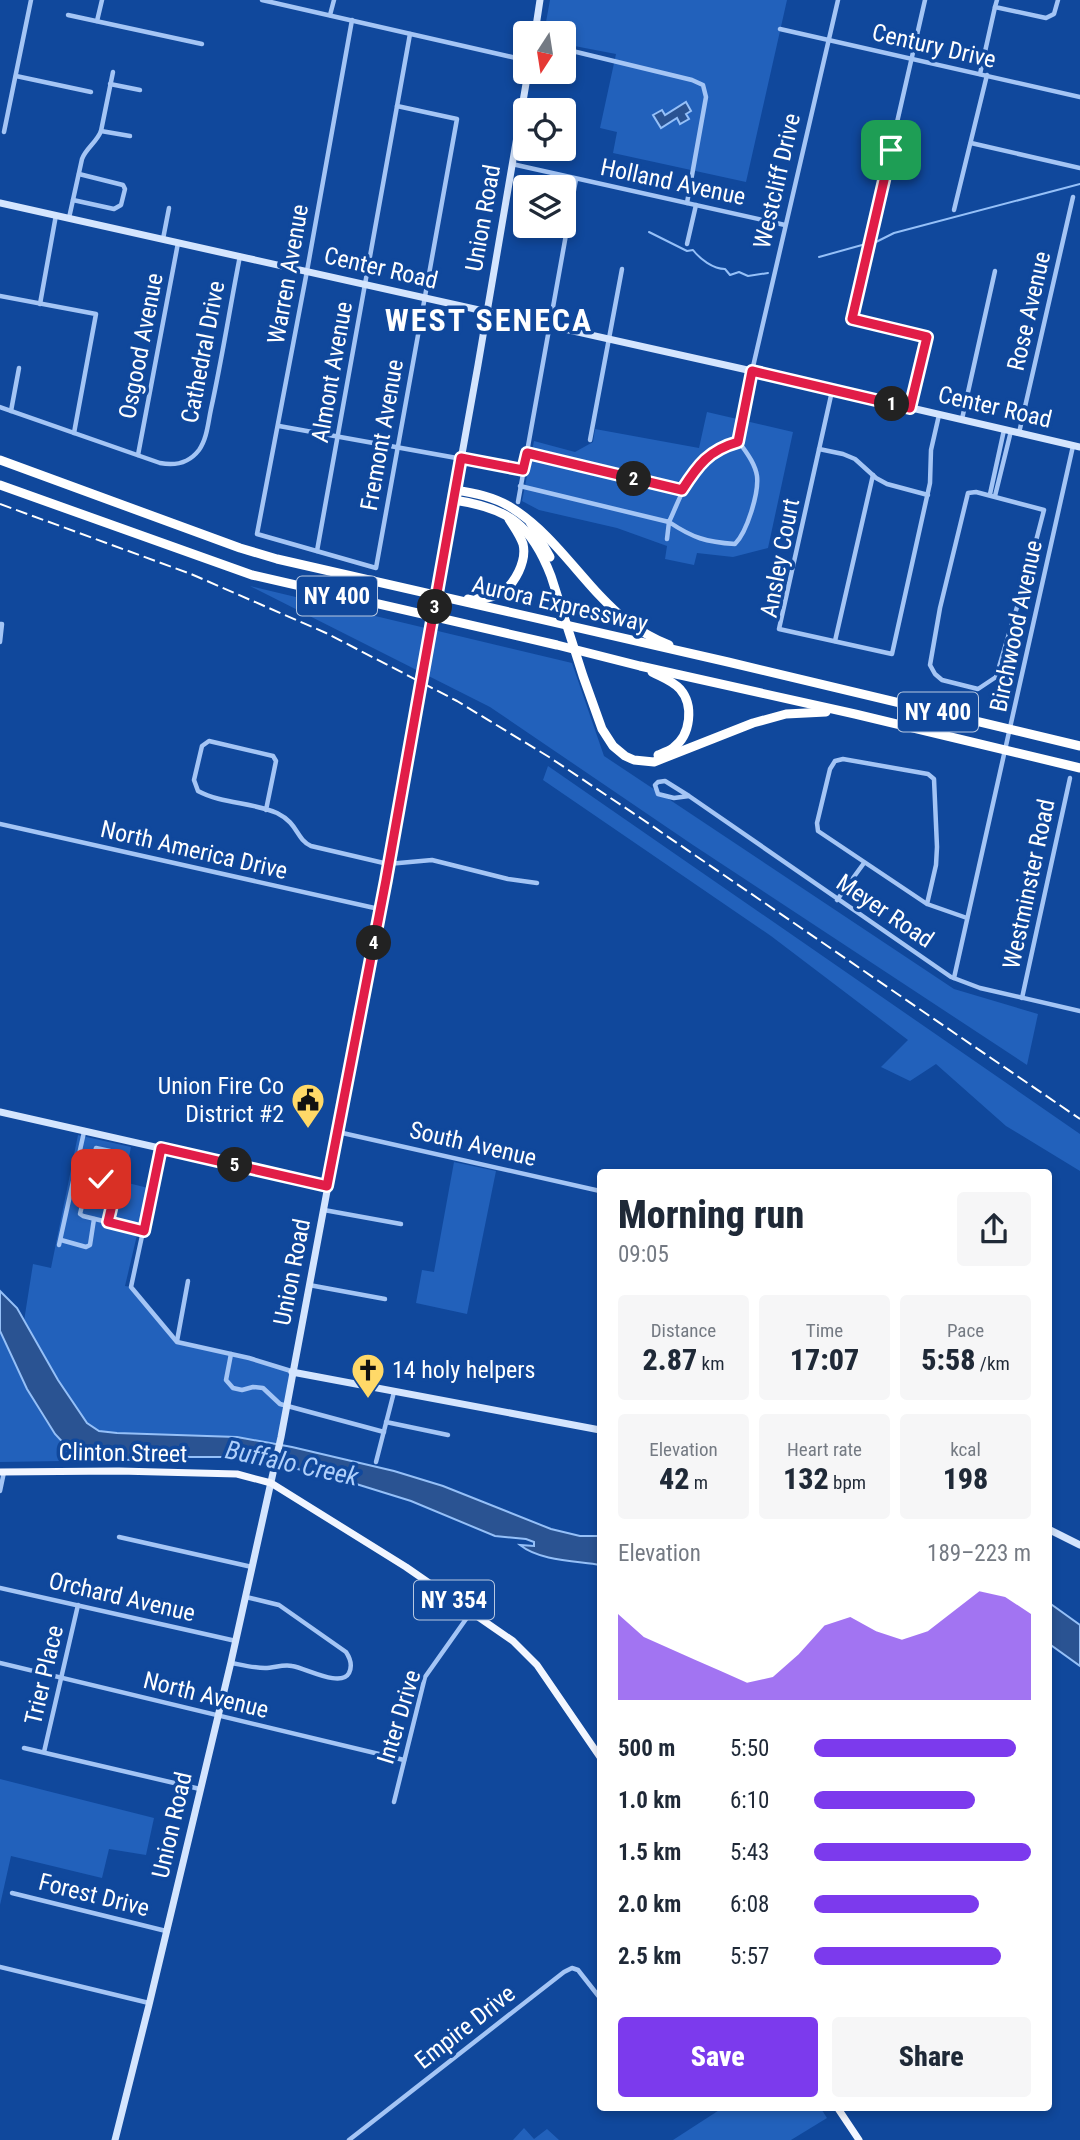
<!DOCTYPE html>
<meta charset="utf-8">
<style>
:root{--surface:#fff;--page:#f6f6f7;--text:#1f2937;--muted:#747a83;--accent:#7c3aed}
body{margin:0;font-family:"Roboto Condensed",sans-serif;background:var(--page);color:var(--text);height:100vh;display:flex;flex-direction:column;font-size:26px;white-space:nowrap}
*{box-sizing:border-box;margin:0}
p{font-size:23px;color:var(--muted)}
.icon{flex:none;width:38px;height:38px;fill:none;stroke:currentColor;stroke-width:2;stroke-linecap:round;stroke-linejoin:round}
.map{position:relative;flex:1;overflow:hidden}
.drawer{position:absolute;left:597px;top:1169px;width:455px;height:942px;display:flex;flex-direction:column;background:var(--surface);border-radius:7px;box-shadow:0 4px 10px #0003}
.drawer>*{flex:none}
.needle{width:46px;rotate:192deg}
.controls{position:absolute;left:513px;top:21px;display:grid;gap:14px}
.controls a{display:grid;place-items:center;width:63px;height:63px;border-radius:7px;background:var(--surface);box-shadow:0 4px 10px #0003;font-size:35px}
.pin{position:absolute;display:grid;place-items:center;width:60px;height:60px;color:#fff;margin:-30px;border-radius:14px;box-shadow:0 4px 10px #0006}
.km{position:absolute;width:35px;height:35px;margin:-18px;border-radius:50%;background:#222;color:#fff;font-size:19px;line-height:35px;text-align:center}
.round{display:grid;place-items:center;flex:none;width:74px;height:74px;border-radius:7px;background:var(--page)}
.headline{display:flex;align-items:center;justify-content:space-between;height:119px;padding:0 21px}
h1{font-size:38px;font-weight:800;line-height:52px}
.figures{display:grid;grid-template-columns:repeat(3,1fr);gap:10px;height:119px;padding:7px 21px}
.figures div{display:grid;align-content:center;border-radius:7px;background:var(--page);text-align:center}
.figures b{font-size:30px;font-weight:800}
.figures small{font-size:19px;font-weight:400}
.figures p{font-size:19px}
.chart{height:196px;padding:14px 21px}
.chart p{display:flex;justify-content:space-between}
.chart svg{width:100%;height:126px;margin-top:7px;fill:var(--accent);opacity:.7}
.primary-button{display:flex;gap:14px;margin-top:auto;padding:14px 21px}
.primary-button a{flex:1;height:80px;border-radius:7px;background:var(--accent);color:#fff;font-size:28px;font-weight:800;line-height:80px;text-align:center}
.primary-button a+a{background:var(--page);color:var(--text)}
ul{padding:0 21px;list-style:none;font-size:23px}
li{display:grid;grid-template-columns:112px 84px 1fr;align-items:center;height:52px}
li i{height:18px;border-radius:9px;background:var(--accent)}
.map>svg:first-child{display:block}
</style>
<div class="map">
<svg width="1080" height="2140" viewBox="0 0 1080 2140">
<rect width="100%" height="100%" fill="#10489c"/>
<!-- green -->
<g fill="#2261bb">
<polygon points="550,0 787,0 746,182 613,153 617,132 600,128 616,54 564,44 564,33 544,33"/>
<polygon points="707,412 793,432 768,548 733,557 697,553 694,565 665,559 667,546 617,528 539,510 522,501 534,441 575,452 593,442 595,429 699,448"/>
<polygon points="250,586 572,663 604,756 954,989 1038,1014 1027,1065 693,845 490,707"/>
<polygon points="548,766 1080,1134 1080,1171 1006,1126 936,1064 910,1081 881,1067 908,1040 771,936 543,780"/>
<polygon points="78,1135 131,1147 124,1182 148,1188 125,1286 131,1287 177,1342 208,1349 292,1372 278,1445 237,1437 117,1433 99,1431 87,1423 58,1380 24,1321 33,1264 51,1268"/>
<polygon points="454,1162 496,1171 467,1314 416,1303 422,1270 434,1272"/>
<path d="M0 1331C12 1359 47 1437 73 1451 88 1459 108 1459 126 1460L0 1462Z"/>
<polygon points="0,1779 154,1818 146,1855 109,1849 102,1878 11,1856 0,1905"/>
<polygon points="724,2107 820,2107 827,2118 791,2140 673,2140"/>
<polygon points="524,2128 534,2139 547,2129 559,2140 513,2140"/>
</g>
<!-- water -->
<g fill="#2a5392" stroke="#95c0f8" stroke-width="2">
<polygon points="686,102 691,111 686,114 689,119 680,124 677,118 661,128 653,115 662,110 665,115"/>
<path d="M0 1291 17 1308 58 1380 87 1423 99 1431 117 1433 237 1437 292 1447 394 1471 443 1486 551 1529 580 1536H600V1565C576 1561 540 1561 520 1545L534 1546V1542L526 1539 495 1536 411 1501 353 1483 258 1459 229 1457H174L126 1460 81 1455 69 1449 55 1434 27 1389 0 1331Z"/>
<polygon points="1048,1602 1080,1625 1080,1666 1048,1643"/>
</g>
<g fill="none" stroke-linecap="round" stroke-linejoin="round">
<!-- stream -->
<g stroke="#95c0f8" stroke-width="2">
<path d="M649 232 687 251 693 250C700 259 713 269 725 269L730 275 739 272 748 276 768 273"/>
<polyline points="876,242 894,233 1080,184"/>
<polyline points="819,257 862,245"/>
</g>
<!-- street -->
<g stroke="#a4c5f5" stroke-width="4.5">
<polyline points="262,0 525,60"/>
<polyline points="997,0 995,7 1046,18 1054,14 1058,0"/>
<polyline points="68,15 202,44"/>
<polyline points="330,15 334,0"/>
<polyline points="352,20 307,271 257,534 376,568 457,119 397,106"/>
<polyline points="97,21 102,0"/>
<polyline points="780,29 1080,97"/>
<polyline points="564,49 692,80 703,85 706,97 687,203"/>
<polyline points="980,74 995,7"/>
<polyline points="16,76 91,92"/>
<polyline points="110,84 140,90"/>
<polyline points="101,131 130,136"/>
<polyline points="4,132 31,0"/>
<polyline points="971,143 1080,168"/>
<polyline points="512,164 785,225"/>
<polyline points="73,200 114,209 121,205 125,189 123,185 79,174"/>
<polyline points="954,210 987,75"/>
<path d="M69 218 82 159C86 148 97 142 101 131L113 72"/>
<polyline points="163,239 169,208"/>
<polyline points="687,244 696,205"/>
<polyline points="0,296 96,314 74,433"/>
<polyline points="40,304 56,215"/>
<polyline points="832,391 779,629 892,654 930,483 931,450 939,415"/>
<path d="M0 407 160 463C175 466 189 463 199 450 207 439 208 423 211 409 222 359 230 307 240 256"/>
<polyline points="910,408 927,337 852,319 925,0"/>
<polyline points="11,411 19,368"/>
<polyline points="962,419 995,271"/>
<polyline points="279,426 523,470"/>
<polyline points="1019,433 1073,197"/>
<polyline points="590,440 622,269"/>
<polyline points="819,449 843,454 855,459 876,478 887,484 928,495"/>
<polyline points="527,453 682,490"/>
<polyline points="138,455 178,243"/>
<path d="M520 486 669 522C686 485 694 453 739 442L752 371 838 0"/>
<polygon points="976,492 1044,510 1030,564 996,677 978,689 942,680 935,674 930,665 940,608 968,493"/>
<polyline points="990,494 1004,430"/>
<polyline points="995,496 1011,431"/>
<polyline points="518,502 576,179"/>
<path d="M667 539 669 522C693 538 706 542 735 544 747 532 759 493 757 476 755 463 746 452 739 442"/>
<polyline points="317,551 410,34"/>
<polyline points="0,624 2,624 0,642"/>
<polyline points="835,641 873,475"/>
<polyline points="689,796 674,798 658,794 655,785 658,782 665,781 689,796 951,977 980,988 1080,1011"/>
<path d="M266 810 276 761 273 756 209 741 202 746 194 780 198 791C222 804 252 802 277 813 299 824 295 838 311 846L388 864 432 860 508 879 537 883"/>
<polyline points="0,824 379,909"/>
<polyline points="837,900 864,863"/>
<polyline points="927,904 936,865 937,847 934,779 928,774 843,759 835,761 830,769 817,823 818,831 927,904 967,918"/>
<polyline points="954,978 1073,446"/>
<polyline points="1022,998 1070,778"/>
<polyline points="338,1132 600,1191"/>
<polyline points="161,1148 131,1287 177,1342 249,1358 291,1371"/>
<polyline points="74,1178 95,1183 97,1188 102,1190 108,1187 116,1188"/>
<polyline points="95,1183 97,1180 104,1179 108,1187"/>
<polyline points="324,1210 401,1224"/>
<polyline points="108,1222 122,1156 119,1153 96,1148 80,1214 83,1216 144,1231"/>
<polyline points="61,1240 86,1247 90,1245 94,1219"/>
<polyline points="59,1245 84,1132"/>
<polyline points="309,1285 385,1299"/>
<polyline points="177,1341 188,1281"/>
<polyline points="231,1354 226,1380 233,1388 242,1390 253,1387 263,1388 280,1404 384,1432"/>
<polyline points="386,1422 448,1435"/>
<polyline points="376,1462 394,1392"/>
<polyline points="0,1491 4,1472"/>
<polyline points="119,1537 252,1567"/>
<polyline points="0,1588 236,1641"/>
<polyline points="0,1663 404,1760"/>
<path d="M232 1663C242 1665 254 1668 265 1668 274 1668 283 1664 292 1666 306 1668 341 1688 349 1673 353 1665 350 1658 346 1652L279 1605 246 1597"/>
<polyline points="24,1748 200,1789"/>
<polyline points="44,1752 78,1605"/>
<polyline points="394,1802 425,1677 471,1612"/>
<polyline points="12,1893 166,1931"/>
<polyline points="0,1967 149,2003"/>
<polyline points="349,2140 564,1972 572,1968 578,1970 600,1998"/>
</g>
<!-- secondary -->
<g stroke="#d4e5fe" stroke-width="7">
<polyline points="535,33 540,0"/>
<polyline points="0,203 752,371 1080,447"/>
<polyline points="0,1112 327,1186"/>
<polyline points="292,1372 600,1430"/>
<polyline points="1048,1529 1080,1545"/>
<polyline points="115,2140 149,2005 231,1662 281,1437 391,849 478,365 528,72"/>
</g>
<!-- primary -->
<g stroke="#f2f6ff" stroke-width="7">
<polyline points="0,1472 119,1471 237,1474 271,1483 406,1567 513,1641 537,1665 600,1757"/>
<polyline points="837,2107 859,2140"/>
</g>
<!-- highway -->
<g stroke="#fff" stroke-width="9">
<polyline points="0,460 240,548 277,559 728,662 1080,746"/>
<polyline points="0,485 252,575 557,645 640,666 855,714 1080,768"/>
<path d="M455 490C475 493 495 497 512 508 558 537 585 588 627 621 640 631 654 639 669 645"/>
<path d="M454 500C508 508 531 524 551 576L583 676 602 729 613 746 625 756 634 760 654 762 753 723 786 714 826 712"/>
<polyline points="530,522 550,557"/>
<path d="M468 599C479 599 491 599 501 593 515 584 527 561 523 544 520 535 514 527 509 519"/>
<path d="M652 672C661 677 673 681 680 689 694 705 691 735 673 748 669 751 663 753 658 755"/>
</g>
<!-- rail -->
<polyline stroke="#fff" stroke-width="2" stroke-dasharray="12 5" stroke-linecap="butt" points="0,504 191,574 326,633 457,701 549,757 642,819 1080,1119"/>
</g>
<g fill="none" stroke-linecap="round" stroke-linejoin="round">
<defs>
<path id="route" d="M101 1179H104L108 1187 116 1188 108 1222 144 1231 161 1148 327 1186 386 880 461 458 523 470 527 453 682 490C698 465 709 450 738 442L752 371 910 408 927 337 852 319 891 150"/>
</defs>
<!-- route casing -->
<use href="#route" stroke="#fff" stroke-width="14"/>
<!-- route -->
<use href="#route" stroke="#e11d48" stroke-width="9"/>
</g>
<!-- icons -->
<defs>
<symbol id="civic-pin" viewBox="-11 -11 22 30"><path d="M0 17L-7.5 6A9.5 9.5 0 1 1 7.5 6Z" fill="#ffd968" stroke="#10489c"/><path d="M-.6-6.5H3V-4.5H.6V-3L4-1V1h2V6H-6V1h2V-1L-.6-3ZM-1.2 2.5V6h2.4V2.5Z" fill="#111"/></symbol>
<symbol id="church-pin" viewBox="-11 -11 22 30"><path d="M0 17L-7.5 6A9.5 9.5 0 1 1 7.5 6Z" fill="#ffd968" stroke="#10489c"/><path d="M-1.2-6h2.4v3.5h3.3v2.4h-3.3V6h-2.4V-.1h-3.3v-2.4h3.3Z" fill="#111"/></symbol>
</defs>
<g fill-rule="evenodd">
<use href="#civic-pin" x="289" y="1081" width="38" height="52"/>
<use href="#church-pin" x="349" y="1351" width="38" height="52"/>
</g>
<g text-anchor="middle" stroke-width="7" stroke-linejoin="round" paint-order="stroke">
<!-- shield labels -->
<g fill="#10489c" stroke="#b7c8e1" stroke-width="2">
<rect x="297" y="576.5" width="80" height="39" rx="5"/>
<rect x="898" y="692.5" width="80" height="39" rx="5"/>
<rect x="414" y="1580.5" width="80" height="39" rx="5"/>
</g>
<g font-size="23" font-weight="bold" fill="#fff">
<text x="337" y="604">NY 400</text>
<text x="938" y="720">NY 400</text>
<text x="454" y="1608">NY 354</text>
</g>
<!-- street labels -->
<g font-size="24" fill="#fff" stroke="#10489c">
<text transform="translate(934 46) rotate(13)" y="8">Century Drive</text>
<text transform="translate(777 181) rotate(-77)" y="8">Westcliff Drive</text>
<text transform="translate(673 182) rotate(12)" y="8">Holland Avenue</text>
<text transform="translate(483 218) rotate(-80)" y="8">Union Road</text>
<text transform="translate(381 268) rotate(13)" y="8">Center Road</text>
<text transform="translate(288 274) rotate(-80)" y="8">Warren Avenue</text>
<text transform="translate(1029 311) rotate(-77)" y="8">Rose Avenue</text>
<text transform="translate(141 346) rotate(-79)" y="8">Osgood Avenue</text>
<text transform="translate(203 352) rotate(-79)" y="8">Cathedral Drive</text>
<text transform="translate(332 372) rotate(-80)" y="8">Almont Avenue</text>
<text transform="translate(995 407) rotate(13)" y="8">Center Road</text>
<text transform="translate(382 435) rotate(-80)" y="8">Fremont Avenue</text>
<text transform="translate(780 558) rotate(-79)" y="8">Ansley Court</text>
<text transform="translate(560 604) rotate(13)" y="8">Aurora Expressway</text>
<text transform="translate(1016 626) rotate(-78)" y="8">Birchwood Avenue</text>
<text transform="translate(194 850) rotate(13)" y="8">North America Drive</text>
<text transform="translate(1029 884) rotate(-78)" y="8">Westminster Road</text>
<text transform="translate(885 911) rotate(34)" y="8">Meyer Road</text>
<text transform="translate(473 1144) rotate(13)" y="8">South Avenue</text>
<text transform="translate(292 1272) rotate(-79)" y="8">Union Road</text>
<text transform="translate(123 1453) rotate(1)" y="8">Clinton Street</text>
<text transform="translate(122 1597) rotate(13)" y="8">Orchard Avenue</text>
<text transform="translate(44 1675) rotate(-77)" y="8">Trier Place</text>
<text transform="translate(206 1695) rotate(14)" y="8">North Avenue</text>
<text transform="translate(399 1717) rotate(-73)" y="8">Inter Drive</text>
<text transform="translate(172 1825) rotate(-77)" y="8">Union Road</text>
<text transform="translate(94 1895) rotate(14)" y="8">Forest Drive</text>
<text transform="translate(465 2027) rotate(-38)" y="8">Empire Drive</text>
</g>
<!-- poi labels -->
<g font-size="24" fill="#fff" stroke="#10489c" text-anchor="end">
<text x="284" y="1094">Union Fire Co<tspan x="284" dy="28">District #2</tspan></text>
<text x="392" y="1378" text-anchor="start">14 holy helpers</text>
</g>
<!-- water labels -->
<g font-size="26" font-style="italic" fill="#b0d0fb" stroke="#10489c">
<text transform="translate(292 1463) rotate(12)" y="9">Buffalo Creek</text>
</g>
<!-- district labels -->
<g font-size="32" font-weight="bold" letter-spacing="2" fill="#fff" stroke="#10489c">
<text x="489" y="331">WEST SENECA</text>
</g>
</g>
</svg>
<div class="controls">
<a><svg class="needle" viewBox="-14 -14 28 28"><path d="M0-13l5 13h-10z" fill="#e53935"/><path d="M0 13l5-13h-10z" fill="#747a83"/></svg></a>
<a><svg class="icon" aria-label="locate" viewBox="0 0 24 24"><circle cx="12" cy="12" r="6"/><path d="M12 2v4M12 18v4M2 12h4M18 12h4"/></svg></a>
<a><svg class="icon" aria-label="layers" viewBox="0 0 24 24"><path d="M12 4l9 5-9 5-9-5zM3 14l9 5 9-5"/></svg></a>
</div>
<div class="pin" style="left:891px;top:150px;background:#1e9e55"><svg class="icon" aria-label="arrive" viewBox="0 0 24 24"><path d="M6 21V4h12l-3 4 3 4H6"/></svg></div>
<div class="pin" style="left:101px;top:1179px;background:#d93025"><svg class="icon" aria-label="check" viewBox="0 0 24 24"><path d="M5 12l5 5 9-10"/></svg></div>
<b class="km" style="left:892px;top:404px">1</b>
<b class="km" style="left:634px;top:479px">2</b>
<b class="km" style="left:435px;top:607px">3</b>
<b class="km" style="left:374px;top:943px">4</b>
<b class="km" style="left:235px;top:1165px">5</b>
<section class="drawer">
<div class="headline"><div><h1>Morning run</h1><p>09:05</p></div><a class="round"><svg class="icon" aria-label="share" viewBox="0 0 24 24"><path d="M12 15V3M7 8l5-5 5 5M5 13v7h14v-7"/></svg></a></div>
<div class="figures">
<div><p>Distance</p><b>2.87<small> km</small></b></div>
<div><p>Time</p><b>17:07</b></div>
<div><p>Pace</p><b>5:58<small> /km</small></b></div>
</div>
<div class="figures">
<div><p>Elevation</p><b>42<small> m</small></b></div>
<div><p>Heart rate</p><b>132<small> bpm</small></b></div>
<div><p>kcal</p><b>198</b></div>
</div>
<div class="chart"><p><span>Elevation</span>189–223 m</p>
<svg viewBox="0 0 160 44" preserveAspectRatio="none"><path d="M0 44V14L10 22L20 26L30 30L40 34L50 38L60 36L70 28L80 18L90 15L100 20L110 23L120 20L130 13L140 6L150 8L160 14V44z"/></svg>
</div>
<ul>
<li><b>500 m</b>5:50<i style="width:93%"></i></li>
<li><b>1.0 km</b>6:10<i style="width:74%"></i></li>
<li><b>1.5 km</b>5:43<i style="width:100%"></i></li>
<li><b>2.0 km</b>6:08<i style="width:76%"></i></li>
<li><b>2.5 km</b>5:57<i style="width:86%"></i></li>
</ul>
<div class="primary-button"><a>Save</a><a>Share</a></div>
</section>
</div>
